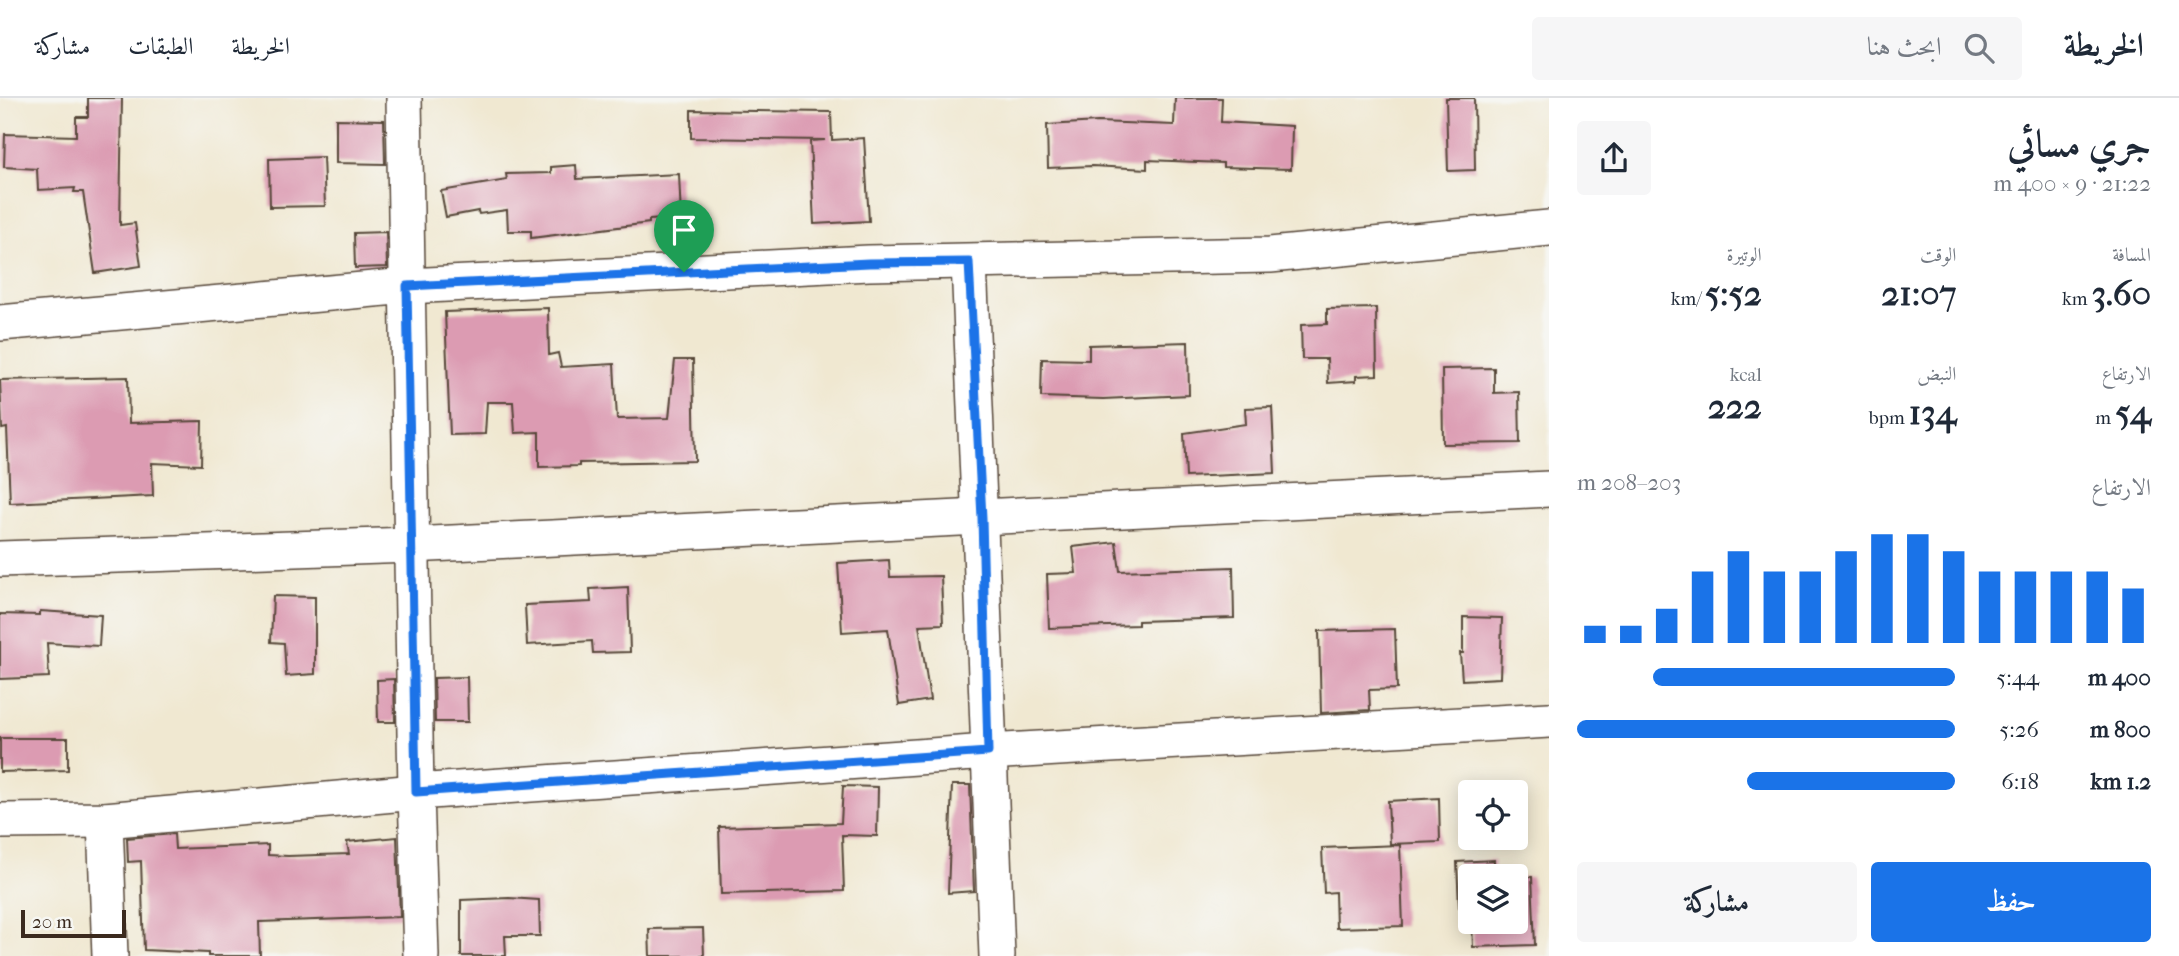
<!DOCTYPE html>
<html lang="ar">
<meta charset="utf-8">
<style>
:root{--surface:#fff;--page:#f6f6f7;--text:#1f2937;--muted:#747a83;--line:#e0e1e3;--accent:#1a73e8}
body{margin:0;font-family:"IM FELL French Canon",Amiri,serif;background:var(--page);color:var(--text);direction:rtl;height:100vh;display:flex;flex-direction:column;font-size:26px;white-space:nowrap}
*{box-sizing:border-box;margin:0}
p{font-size:23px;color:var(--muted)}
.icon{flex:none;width:38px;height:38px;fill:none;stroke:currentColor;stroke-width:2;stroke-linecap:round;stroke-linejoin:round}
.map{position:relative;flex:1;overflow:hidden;direction:ltr}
.drawer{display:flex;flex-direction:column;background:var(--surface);width:630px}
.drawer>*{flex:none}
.controls{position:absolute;left:1458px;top:682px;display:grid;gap:14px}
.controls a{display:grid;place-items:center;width:70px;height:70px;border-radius:7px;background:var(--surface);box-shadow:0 4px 18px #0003;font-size:35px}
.scale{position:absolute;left:21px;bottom:18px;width:105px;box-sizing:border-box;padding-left:7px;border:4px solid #3b2a1e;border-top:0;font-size:19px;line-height:24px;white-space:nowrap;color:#3b2a1e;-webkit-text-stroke:5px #f6f6f2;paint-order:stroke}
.pin{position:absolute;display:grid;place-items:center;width:60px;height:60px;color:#fff;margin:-72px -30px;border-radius:50% 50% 50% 0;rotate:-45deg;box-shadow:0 0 7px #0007}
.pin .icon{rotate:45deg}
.round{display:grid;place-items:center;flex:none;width:74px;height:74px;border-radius:7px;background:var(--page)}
.headline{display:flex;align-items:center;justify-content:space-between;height:119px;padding:0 28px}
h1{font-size:38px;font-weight:700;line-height:52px}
.figures{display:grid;grid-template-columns:repeat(3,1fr);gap:10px;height:119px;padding:7px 28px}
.figures div{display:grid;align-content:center}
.figures b{font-size:35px;font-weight:700}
.figures small{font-size:19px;font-weight:400}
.figures p{font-size:19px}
.chart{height:196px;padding:14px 28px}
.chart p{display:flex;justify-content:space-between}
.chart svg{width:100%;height:126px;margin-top:7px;stroke:var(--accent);stroke-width:6}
.button{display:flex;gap:14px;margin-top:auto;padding:14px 28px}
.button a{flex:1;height:80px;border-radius:7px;background:var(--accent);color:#fff;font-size:28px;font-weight:700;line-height:80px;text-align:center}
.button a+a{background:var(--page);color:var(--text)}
ul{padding:0 28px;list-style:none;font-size:23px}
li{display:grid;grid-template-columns:112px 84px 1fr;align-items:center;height:52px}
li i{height:18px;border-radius:9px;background:var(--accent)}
header{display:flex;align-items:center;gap:42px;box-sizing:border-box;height:98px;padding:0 35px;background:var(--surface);border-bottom:2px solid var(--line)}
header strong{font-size:33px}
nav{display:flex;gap:38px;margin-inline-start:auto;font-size:24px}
.search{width:490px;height:63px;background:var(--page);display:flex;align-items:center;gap:18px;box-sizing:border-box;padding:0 24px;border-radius:7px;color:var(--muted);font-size:26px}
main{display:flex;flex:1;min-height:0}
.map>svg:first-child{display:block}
</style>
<header>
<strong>الخريطة</strong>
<div class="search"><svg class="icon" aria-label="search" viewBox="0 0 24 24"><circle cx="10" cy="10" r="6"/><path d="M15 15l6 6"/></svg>ابحث هنا</div>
<nav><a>الخريطة</a><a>الطبقات</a><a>مشاركة</a></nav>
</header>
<main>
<section class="drawer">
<div class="headline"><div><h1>جري مسائي</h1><p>21:22 · 9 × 400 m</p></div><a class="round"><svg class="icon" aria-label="share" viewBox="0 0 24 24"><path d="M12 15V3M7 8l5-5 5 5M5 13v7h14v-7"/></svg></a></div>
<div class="figures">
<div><p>المسافة</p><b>3.60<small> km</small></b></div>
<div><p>الوقت</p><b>21:07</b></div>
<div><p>الوتيرة</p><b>5:52<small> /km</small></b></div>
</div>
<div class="figures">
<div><p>الارتفاع</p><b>54<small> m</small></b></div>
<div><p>النبض</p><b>134<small> bpm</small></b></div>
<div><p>kcal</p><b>222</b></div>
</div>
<div class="chart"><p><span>الارتفاع</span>203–208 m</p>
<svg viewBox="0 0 160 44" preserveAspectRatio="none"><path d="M5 44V38M15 44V38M25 44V32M35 44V19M45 44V12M55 44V19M65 44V19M75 44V12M85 44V6M95 44V6M105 44V12M115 44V19M125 44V19M135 44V19M145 44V19M155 44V25"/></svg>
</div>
<ul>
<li><b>400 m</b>5:44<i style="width:80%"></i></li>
<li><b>800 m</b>5:26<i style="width:100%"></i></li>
<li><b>1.2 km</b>6:18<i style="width:55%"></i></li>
</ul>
<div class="button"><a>حفظ</a><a>مشاركة</a></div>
</section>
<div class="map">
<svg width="1549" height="858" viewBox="0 0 1549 858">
<rect width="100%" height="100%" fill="#f6f6f2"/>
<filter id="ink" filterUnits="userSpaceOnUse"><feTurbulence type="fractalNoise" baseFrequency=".0143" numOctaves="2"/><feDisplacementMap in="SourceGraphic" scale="14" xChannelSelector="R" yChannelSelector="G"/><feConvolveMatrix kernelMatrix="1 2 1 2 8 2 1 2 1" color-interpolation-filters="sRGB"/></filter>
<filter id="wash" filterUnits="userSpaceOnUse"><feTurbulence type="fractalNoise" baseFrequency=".00686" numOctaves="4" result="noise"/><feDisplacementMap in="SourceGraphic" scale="28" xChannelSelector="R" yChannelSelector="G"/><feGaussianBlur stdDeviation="1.57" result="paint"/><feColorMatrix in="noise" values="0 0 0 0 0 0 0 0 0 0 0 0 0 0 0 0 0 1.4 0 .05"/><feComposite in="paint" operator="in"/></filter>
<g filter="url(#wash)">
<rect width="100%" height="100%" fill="#f0e8d1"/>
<g id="blocks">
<!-- building -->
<g fill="#dc9bb2">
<polygon points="88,0 122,0 120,127 135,125 141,168 95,175 83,94 74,94 75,90 38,92 37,71 4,69 5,36 76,38 76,19 88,19"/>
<polygon points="1175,0 1222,0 1221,24 1292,28 1291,71 1223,69 1223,65 1147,62 1147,71 1092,68 1048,70 1047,27 1098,24 1174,27"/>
<polygon points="1446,0 1474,0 1475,72 1448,73"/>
<polygon points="691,12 831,14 832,42 864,40 869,123 814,126 810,43 825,42 691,40"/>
<polygon points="336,21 384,22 385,66 336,65"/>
<polygon points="323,59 325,108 270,109 269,61"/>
<polygon points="576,67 577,81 679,76 681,120 649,122 649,125 531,140 531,133 508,133 507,112 479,116 478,113 446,119 441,93 507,82 506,76 551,75 551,69"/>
<polygon points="386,134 387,169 355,170 354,135"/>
<polygon points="548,210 549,257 558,255 561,269 614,266 617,321 669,320 675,262 693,262 695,363 579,365 579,368 539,369 539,334 515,335 513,304 487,304 485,336 450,337 445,214"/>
<polygon points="1376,210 1377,277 1356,278 1356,283 1328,285 1327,261 1302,261 1301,227 1327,226 1327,211"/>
<polygon points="1188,244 1189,297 1103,301 1041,299 1042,261 1089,262 1089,247"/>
<polygon points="1494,270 1494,295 1519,294 1520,345 1443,346 1442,271"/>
<polygon points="128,279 129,325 202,323 201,367 152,365 153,398 10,405 7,330 2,331 0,282"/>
<polygon points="1272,309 1275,375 1186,379 1184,335 1246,326 1245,310"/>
<polygon points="1116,444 1120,473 1233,469 1234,520 1138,523 1138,527 1049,530 1047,476 1076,475 1073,449"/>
<polygon points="889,462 890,479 941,478 943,526 919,527 930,602 899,607 888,531 842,534 838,465"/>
<polygon points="628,489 630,554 593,555 592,543 527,547 525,507 591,504 590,491"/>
<polygon points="273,498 315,499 315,576 286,578 284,545 271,544"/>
<polygon points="40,513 101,517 99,548 47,545 49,579 0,581 0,516 40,517"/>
<polygon points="1463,519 1502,520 1500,580 1462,582 1460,555 1463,555"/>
<polygon points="1395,531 1397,591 1369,592 1370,612 1321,615 1319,533"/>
<polygon points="467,579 468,624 435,624 434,580"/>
<polygon points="394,581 395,624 378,624 377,582"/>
<polygon points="0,640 68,640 68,672 0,674"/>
<polygon points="952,687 970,687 974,793 948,795"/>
<polygon points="843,688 878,689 877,738 842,737 844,793 721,796 719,729 841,725"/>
<polygon points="1439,700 1440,744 1390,746 1388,703"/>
<polygon points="174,736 175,751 268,747 268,757 288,758 349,756 347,744 397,739 400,819 259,824 260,858 208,858 208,855 144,852 141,763 128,764 127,740"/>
<polygon points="1400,747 1403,828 1336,830 1335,794 1324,795 1322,750"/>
<polygon points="1494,762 1494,779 1470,779 1470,809 1459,809 1457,764"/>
<polygon points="1516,779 1532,779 1535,847 1473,849 1472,824 1516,824"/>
<polygon points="509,800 539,802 540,838 505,838 506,858 461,858 461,802"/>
<polygon points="703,830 704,858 650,858 649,831"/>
</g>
</g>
</g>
<g filter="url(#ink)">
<use href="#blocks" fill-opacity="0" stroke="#564639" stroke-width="2"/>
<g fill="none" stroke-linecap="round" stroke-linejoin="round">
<defs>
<g id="street">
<polyline points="404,0 416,694 421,858"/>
<path d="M969 164C980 395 987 627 997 858"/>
<polyline points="0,225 407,188 869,165 1270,157 1549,130"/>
<polyline points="0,461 411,447 1549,391"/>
<polyline points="105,722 110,858"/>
<polyline points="0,723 105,722 416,694 988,654 1549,622"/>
</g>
</defs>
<!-- street casing -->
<use href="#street" stroke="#564639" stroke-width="38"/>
<!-- street -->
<use href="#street" stroke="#fff" stroke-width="35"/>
</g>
</g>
<g fill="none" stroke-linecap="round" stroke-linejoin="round" filter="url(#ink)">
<defs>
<polygon id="route" points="969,164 982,420 988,654 416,694 407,188 869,165"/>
</defs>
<!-- route casing -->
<use href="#route" stroke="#fff" stroke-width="14"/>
<!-- route -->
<use href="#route" stroke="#1a73e8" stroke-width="9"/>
</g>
</svg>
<div class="controls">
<a><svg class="icon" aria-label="locate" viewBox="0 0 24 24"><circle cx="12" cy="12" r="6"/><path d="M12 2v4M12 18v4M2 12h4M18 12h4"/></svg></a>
<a><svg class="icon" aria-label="layers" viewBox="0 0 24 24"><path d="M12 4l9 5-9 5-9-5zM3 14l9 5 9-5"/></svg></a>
</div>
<div class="scale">20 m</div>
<div class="pin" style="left:684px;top:174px;background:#1e9e55"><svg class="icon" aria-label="arrive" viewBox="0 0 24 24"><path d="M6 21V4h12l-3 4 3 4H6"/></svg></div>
</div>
</main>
